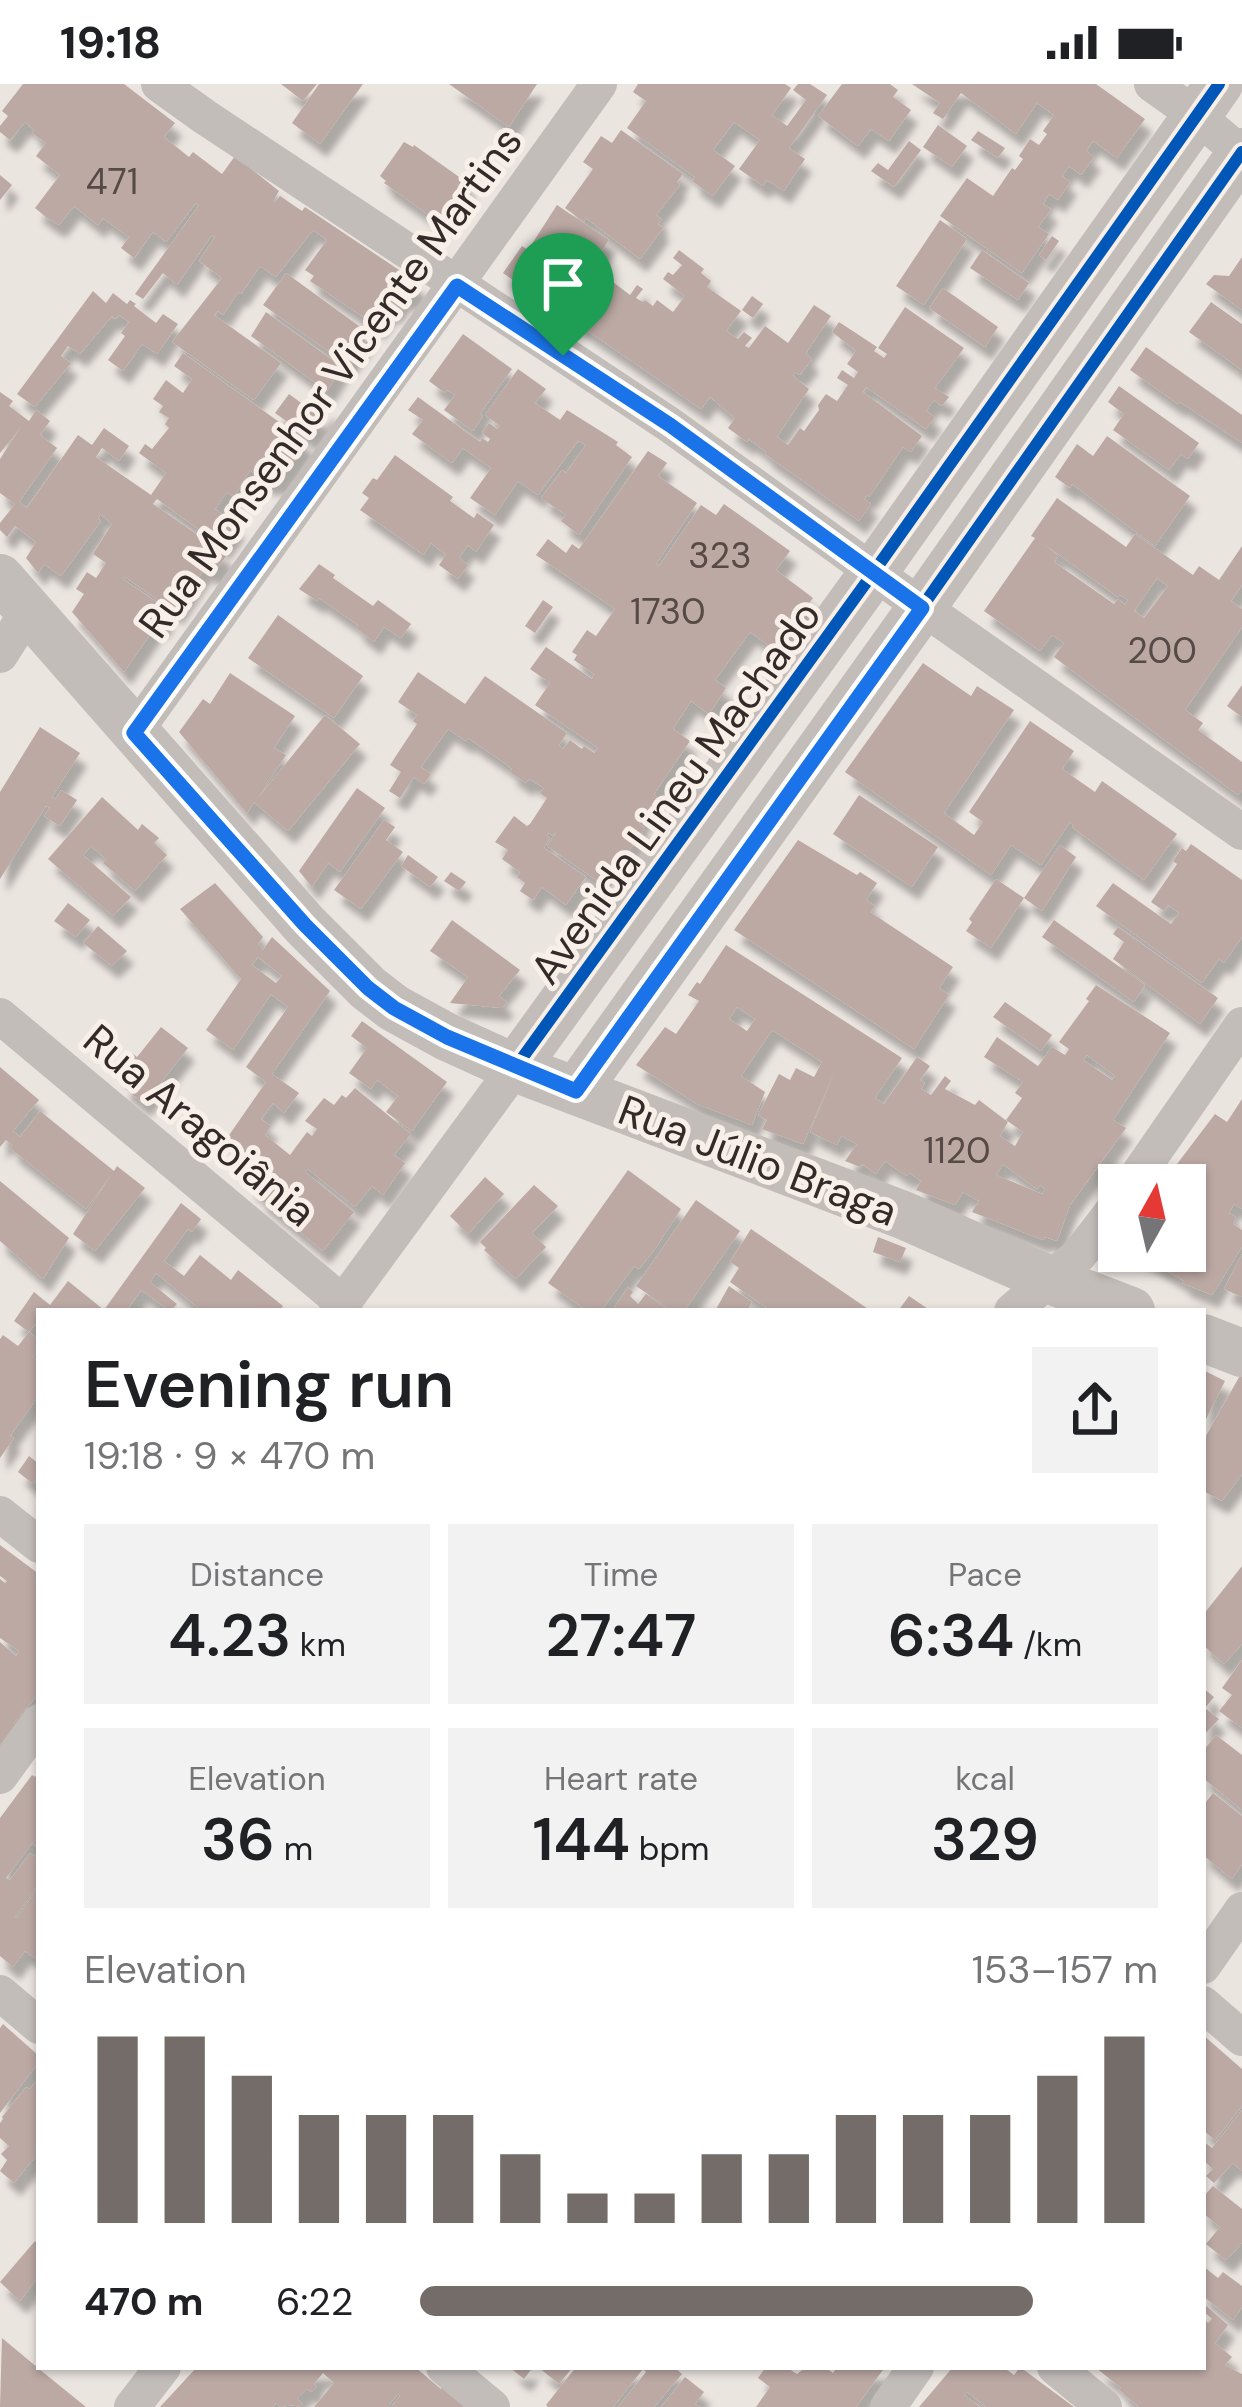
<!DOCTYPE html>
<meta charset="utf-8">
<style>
:root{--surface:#fff;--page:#f2f2f2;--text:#202124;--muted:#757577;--accent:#746c68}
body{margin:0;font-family:"DM Sans",sans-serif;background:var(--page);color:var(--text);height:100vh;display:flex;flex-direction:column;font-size:45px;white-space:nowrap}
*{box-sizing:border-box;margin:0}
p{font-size:39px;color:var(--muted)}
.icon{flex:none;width:66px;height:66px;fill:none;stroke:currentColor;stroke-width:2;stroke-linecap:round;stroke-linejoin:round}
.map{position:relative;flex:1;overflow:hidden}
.drawer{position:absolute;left:36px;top:1224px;width:1170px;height:1062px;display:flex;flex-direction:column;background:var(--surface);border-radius:0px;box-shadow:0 3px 9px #0004}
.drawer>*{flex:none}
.needle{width:78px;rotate:8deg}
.controls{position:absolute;left:1098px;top:1080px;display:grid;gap:24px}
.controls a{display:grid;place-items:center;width:108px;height:108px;border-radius:0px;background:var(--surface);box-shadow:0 3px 9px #0004;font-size:60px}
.pin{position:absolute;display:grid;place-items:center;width:102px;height:102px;color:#fff;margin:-123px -51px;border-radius:50% 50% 50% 0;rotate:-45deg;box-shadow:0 0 12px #0007}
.pin .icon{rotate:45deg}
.round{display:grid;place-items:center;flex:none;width:126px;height:126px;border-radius:0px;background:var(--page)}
.head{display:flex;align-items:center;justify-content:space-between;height:204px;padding:0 48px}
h1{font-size:66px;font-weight:600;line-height:90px}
.figures{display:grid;grid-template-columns:repeat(3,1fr);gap:18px;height:204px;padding:12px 48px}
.figures div{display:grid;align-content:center;border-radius:0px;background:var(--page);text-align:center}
.figures b{font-size:60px;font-weight:600}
.figures small{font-size:33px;font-weight:400}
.figures p{font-size:33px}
.chart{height:336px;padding:24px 48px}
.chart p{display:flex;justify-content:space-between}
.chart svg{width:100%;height:216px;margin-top:12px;stroke:var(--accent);stroke-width:6}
ul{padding:0 48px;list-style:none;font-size:39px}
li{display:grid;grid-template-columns:192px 144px 1fr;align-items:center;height:90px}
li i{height:30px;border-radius:15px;background:var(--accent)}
.status{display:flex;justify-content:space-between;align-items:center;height:84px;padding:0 60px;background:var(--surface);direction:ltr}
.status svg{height:33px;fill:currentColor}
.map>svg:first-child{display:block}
</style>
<div class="status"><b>19:18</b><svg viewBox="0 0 49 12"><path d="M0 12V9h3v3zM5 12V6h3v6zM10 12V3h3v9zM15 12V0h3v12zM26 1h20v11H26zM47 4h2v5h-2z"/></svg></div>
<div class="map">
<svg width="1242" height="2323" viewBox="0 0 1242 2323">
<defs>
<filter id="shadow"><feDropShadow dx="7" dy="13" stdDeviation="3" flood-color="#0004"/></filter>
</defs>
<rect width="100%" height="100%" fill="#ebe5e0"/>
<!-- building -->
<g fill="#bca9a4" fill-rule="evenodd" filter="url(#shadow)">
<polygon points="23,0 124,0 175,39 164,53 189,73 193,68 222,90 235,72 279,107 273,117 275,118 280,112 302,127 305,123 420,200 409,215 405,212 394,228 390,225 378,243 310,197 314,192 305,186 327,156 313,146 276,193 260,182 241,210 238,208 223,231 218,227 214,231 281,279 254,316 172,258 222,194 199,177 215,153 212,151 177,201 163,189 143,215 135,210 199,121 196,119 166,158 153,148 134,174 121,164 129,153 103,134 98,141 74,122 59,141 47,134 35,124 60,91 36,72 46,59 32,49 34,46 25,38 10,56 0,48 0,42 8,32 2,27"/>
<polygon points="281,0 317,0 303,17"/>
<polygon points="319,0 363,0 320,60 292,39"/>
<polygon points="449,0 537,0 509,43"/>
<polygon points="638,0 785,0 791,4 772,31 787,42 806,16 793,6 798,0 810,0 827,11 789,64 805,75 784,107 767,96 763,102 739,85 760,56 734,38 713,66 735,82 713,112 692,97 695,93 627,44 646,17 633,8"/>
<polygon points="842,0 890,0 898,6 893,13 911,26 889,57 871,45 858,62 818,32"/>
<polygon points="912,0 1096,0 1145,35 1117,74 1093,57 1086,67 1094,73 1081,91 1069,82 1062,92 1070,98 1058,116 1049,110 1043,120 1051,125 1038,143 1049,150 1022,189 940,132 967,94 993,112 1012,84 1015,86 1023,75 1019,72 1030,55 1039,61 1047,50 1043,47 1054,31 1037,19 1016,50 961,9 943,35 933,29 940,19"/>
<polygon points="938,41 967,62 952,83 923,63"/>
<polygon points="621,46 683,90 677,98 680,101 656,131 662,135 658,140 663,144 640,175 586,134 584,138 565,124 593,85 583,78 601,52 612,59"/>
<polygon points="978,47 1005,64 998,74 971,56"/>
<polygon points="909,57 921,66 894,103 871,87 878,79 888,86"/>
<polygon points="404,58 413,63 414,61 469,100 440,139 384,99 386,97 380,92"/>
<polygon points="0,91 12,101 0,116"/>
<polygon points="557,121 609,156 595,177 581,168 565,192 569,195 557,213 544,203 537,213 503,189 522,162 528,166"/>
<polygon points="940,136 967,155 924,221 896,202"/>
<polygon points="1052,152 1059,157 1046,176 1039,171"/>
<polygon points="679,166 704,185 701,189 711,197 707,203 741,227 726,247 738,255 744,248 752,254 745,262 749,264 765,242 788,259 814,221 831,232 806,269 812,275 800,291 795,288 793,292 809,305 777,353 788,361 800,344 804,347 819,326 818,321 826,310 837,317 848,301 837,294 842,286 854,294 858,288 847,280 856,267 832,248 839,238 877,263 874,267 884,274 887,270 878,264 905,223 964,264 935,304 949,313 942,322 934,316 926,327 935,333 926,345 866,303 863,308 922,352 911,368 903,363 869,413 867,411 864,415 871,420 859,437 765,370 766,368 749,355 747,358 728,344 735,334 710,313 701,325 572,236 586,214 576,207 588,190 600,198 605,192 630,211 637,201 643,205 636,214 643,218 645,216 653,222 657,216 673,228 685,212 663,195 668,188 673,191 682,181 673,174"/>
<polygon points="982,166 1029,199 1018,216 970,184"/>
<polygon points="1242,173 1242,226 1206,200 1214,191 1229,192"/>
<polygon points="286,189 370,250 348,279 339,272 338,274 263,221"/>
<polygon points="943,204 998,243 985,263 929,224"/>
<polygon points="93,207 106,219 113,209 127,220 130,216 136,220 134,222 156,239 163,230 178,240 157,270 142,260 123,287 108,276 125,252 121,249 129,238 119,231 116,235 112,232 80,270 68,262 61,272 71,279 35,323 17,310"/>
<polygon points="752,212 763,220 753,234 742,226"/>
<polygon points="1211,218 1242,240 1242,286 1189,248"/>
<polygon points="266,228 342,283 327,307 251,252"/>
<polygon points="463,250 512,285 480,330 483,332 473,347 444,326 455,311 447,306 445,309 429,297"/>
<polygon points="1146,263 1242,331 1242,359 1180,318 1178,320 1130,286"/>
<polygon points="183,269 307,358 278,400 272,396 269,400 250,386 234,413 227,408 215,425 238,442 223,463 157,415 153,420 227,471 214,489 205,484 176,528 125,493 123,495 168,526 164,531 167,533 161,542 158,539 124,588 72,528 84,510 76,505 87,488 96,494 106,479 93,470 112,440 100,430 98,435 101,437 61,492 44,480 38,489 26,474 36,458 15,442 7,453 0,446 0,439 15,420 0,409 0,375 21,343 0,369 0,308 13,317 9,322 29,337 36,326 50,337 40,351 57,364 19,418 27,424 78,351 92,361 104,344 129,362 119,377 102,364 96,373 151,411 166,389 139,369 145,360 152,365 169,344 165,340 169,334 159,328 163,322 153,315 166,296 183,309 192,295 174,282"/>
<polygon points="518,285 546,305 535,319 560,336 567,326 618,358 616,361 632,373 579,451 561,437 566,431 541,414 562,386 566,389 586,361 581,358 578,357 538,411 518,397 495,431 470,414 491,384 463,364 452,379 412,350 423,336 408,326 418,313 480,358 482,354 488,358 490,355 482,349 489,339 497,345 500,342 485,331"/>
<polygon points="1119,302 1199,359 1188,375 1181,370 1169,386 1113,346 1124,330 1108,318"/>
<polygon points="289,310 319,332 326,322 330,325 310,354 275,329"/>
<polygon points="1107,352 1190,412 1155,462 1072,400 1070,404 1055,393 1077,360 1093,372"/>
<polygon points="648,367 667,379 658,392 697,419 656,480 659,482 701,421 716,431 724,420 790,467 776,486 813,514 775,566 750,548 715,596 726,604 709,630 691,617 673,645 690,657 654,710 657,713 639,740 645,744 627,770 622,766 599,798 547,762 557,747 552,752 549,749 547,751 550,754 544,764 586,793 566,821 542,803 533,816 520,807 525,799 517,793 520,788 502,775 508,766 495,758 514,732 527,742 530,740 547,714 540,709 544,704 529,695 526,699 510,688 512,685 506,680 468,654 466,657 448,645 421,683 431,690 424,700 414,693 400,714 389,707 401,688 390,681 417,640 413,637 417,631 398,618 418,588 465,620 485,592 567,649 559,661 563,665 570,656 582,665 584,662 594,669 598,664 535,621 550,599 530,585 546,563 592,595 594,590 574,576 577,571 572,568 587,546 596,552 615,525 536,471 548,455 566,469 572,460 579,465"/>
<polygon points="395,371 453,413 450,417 474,434 477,429 494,441 476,468 468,461 459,474 468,481 458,495 439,481 446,471 431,459 424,471 360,426 369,414 362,409 373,394 377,396"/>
<path d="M1057 414 1126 463 1135 450 1193 491 1199 482 1219 496 1242 462V501L1231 517 1242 525V543L1185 626 1203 639 1198 646 1242 678V706L1238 711 1054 573 1064 559 1052 551 1040 567 984 527 1035 454 1031 452ZM1044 460 1118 513 1120 511 1128 516 1125 521 1118 515 1114 520 1054 478 1058 472ZM1157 494 1168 502 1144 534 1134 527Z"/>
<polygon points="319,480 335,491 333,494 373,522 378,516 411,540 401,554 384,543 374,558 356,544 358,541 319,514 317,517 299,505"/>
<polygon points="543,516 553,523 535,549 525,542"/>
<polygon points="278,531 363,592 334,634 248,574"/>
<polygon points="923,579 971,612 977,602 1014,626 944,729 974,751 983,738 969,728 1030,637 1074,667 1062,685 1095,708 1102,697 1177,750 1144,796 1072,743 1073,741 1070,738 1041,781 1011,761 991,791 845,688"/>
<polygon points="230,589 295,632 274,664 286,671 258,714 325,631 360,660 288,747 254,718 247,729 179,648 203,615 210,620"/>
<polygon points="1242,601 1242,633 1227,622"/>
<polygon points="40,643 80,669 52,713 56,715 61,706 77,716 60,742 44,732 50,724 46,722 0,795 0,708"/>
<polygon points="357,704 385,724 340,788 328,779 312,803 299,787"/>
<polygon points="859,711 938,763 912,803 833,750"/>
<polygon points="102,713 138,746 142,740 159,754 154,759 167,771 135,807 103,779 106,775 91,762 83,771 131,813 113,832 48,775"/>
<polygon points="384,736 395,743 386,756 403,768 361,825 334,806"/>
<polygon points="798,756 857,791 860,788 877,799 866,816 875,822 870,828 953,883 939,904 949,911 914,965 734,846"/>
<polygon points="1191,760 1242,796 1242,853 1224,879 1219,875 1202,899 1096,822 1113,799 1171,840 1179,829 1168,821 1164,827 1151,818 1177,780 1173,777 1182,764 1186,767"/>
<polygon points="1060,761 1076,773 1042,827 1024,814"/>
<polygon points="408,771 438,793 430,803 401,782"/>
<polygon points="451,788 466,798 459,807 444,797"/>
<polygon points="996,795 1024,814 991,864 966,847 972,838 969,835"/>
<path d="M215 799 263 853 258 860 263 866 272 853 330 907 272 990 299 1009 284 1029 273 1019 261 1035 271 1042 265 1051 290 1071 307 1048 312 1052 317 1045 305 1037 324 1014 334 1021 342 1011 346 1014 355 1004 411 1050 394 1071 405 1079 383 1111 372 1102 355 1123 308 1085 305 1088 354 1128 323 1167 259 1114 261 1111 248 1101 261 1085 225 1057 266 998 246 983 288 923 271 910 233 966 206 946 241 895 180 825ZM258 873 282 892 276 899 252 881Z"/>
<polygon points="68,819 90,836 76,853 54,837"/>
<polygon points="452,836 520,886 499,912 507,918 502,924 450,919 468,893 430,867"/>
<polygon points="1054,836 1145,901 1134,918 1042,853"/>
<polygon points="98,842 127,867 112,882 83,859"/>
<polygon points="1118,843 1218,914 1200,940 1113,875 1124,858 1113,850"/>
<path d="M726 861 902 974 875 1014 884 1020 917 973 930 982 920 996 925 999 921 1005 931 1011 945 992 951 997 945 1005 975 1021 979 1016 1008 1038 1000 1052 1015 1062 1023 1048 1006 1036 1022 1014 1015 1009 1023 998 984 973 997 953 1038 982 1052 963 1065 971 1069 965 1059 958 1089 917 1086 915 1096 901 1170 949 1113 1036 1126 1044 1070 1121 1057 1157 1045 1153 1043 1156 972 1128 979 1117 963 1108 955 1121 916 1106 921 1097 910 1089 907 1092 885 1077 876 1090 862 1080 860 1083 845 1077 857 1060 841 1052 837 1061 810 1048 835 987 803 1060 762 1045 767 1036 758 1031 779 990 790 996 796 984 814 993 822 978 772 946 741 992 765 1008 752 1041 697 1020 636 981 665 943 676 950 699 917 688 911 697 898 700 900ZM737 923 755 935 747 947 729 935ZM1087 971 1115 992 1112 996 1083 976ZM1003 1080 1037 1105 1040 1101 1045 1105 1042 1110 996 1091Z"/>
<polygon points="1005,918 1052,951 1041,967 993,933"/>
<polygon points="362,937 447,998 412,1047 386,1028 398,1012 377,996 371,1005 349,989 367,964 351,952"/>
<polygon points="161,943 188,964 144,1020 122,1002 128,994 118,986 132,969 137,973"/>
<polygon points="0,983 39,1016 13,1047 20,1053 40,1027 114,1087 117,1082 145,1104 95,1167 73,1150 111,1091 86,1125 10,1064 13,1061 6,1056 0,1063"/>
<polygon points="1242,1015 1242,1125 1234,1120 1229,1129 1236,1133 1233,1140 1242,1146 1242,1163 1212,1211 1182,1199 1184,1197 1133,1167 1185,1167 1185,1101 1165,1101 1177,1080 1215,1030 1227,1038"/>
<polygon points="628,1086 681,1125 655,1165 639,1185 634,1182 601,1227 587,1227 548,1199"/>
<polygon points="485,1093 504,1110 468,1150 450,1132"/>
<polygon points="0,1097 69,1154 43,1195 0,1157"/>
<polygon points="534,1101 558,1122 532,1149 546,1163 516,1195 484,1166 486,1164 480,1158"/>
<polygon points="696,1116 740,1147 684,1227 673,1227 636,1202"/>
<polygon points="181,1119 201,1135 192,1148 188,1145 164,1177 184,1192 200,1171 231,1196 238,1186 283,1222 279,1227 202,1227 156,1189 150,1198 177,1220 170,1227 141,1206 126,1227 39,1227 39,1244 34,1241 29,1248 14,1237 34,1208 50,1221 68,1197 104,1226"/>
<polygon points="751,1145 871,1227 771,1227 730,1198 739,1184 730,1178"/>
<polygon points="878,1153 906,1164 900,1178 873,1168"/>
<polygon points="1242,1170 1242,1213 1224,1205"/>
<polygon points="729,1202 752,1218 747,1227 715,1227"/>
<polygon points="628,1203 633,1208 630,1212 638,1220 646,1210 669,1227 612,1227"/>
<polygon points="909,1212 931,1227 898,1227"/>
<polygon points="29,1248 39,1256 39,1264 33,1273 39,1278 39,1311 10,1352 14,1354 0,1374 0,1255 3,1251 18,1262"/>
<polygon points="1203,1286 1225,1297 1203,1341"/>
<polygon points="1242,1288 1242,1390 1222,1417 1203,1407 1203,1357"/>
<polygon points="29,1372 39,1380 39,1392 33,1400 18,1388"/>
<polygon points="0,1461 39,1490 39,1609 14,1639 16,1641 0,1664 0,1558 16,1572 19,1567 0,1554 0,1495 5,1499 7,1497 0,1492"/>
<polygon points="1242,1482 1242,1560 1224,1580 1203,1561 1203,1531"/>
<polygon points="1242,1576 1242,1644 1219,1627 1232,1611 1222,1604"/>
<polygon points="1203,1604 1214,1613 1205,1624 1219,1635 1203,1652"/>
<polygon points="1216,1651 1242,1671 1242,1726 1203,1694 1203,1667"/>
<polygon points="39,1688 39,1765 32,1759 6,1794 10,1796 30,1769 39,1775 39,1800 15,1833 17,1834 39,1803 39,1877 25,1867 13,1883 0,1872 0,1734 32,1691 35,1693"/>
<polygon points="1213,1709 1242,1732 1242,1780 1232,1795 1203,1771 1203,1722"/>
<polygon points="3,1940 39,1972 39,1978 0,2029 0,1944"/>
<polygon points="1203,1951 1242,1985 1242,2022 1215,2056 1203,2046"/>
<polygon points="39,1994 39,2068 14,2099 0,2087 7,2076 1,2070 9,2062 0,2054 0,2039 3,2035 2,2033 26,2003 30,2005"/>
<polygon points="1242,2026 1242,2087 1233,2079 1214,2099 1206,2092 1213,2085 1203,2076 1203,2057 1212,2064"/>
<polygon points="1213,2102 1242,2125 1242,2159 1226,2176 1206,2160 1220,2143 1203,2129 1203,2113"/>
<polygon points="35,2157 39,2161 39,2191 20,2217 0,2198"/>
<polygon points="1203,2182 1218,2194 1223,2188 1242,2202 1242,2223 1233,2236 1203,2212"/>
<polygon points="1203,2219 1228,2241 1215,2259 1232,2273 1225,2281 1242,2290 1242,2323 1139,2323 1119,2306 1121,2304 1095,2283 1203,2283 1203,2234 1208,2239 1212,2235 1203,2227"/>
<polygon points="2,2254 44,2289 86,2323 0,2323"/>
<polygon points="197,2283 415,2283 441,2305 443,2302 469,2323 391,2323 400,2312 398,2310 387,2323 314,2323 334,2299 323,2289 314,2300 317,2303 312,2308 307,2305 297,2315 303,2320 300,2323 292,2321 280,2323 276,2319 273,2323 160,2323"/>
<polygon points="509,2283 533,2283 524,2295"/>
<polygon points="538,2283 573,2283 559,2300"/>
<polygon points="576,2283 674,2283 682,2290 654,2323 618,2323 646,2288 643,2285 613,2323 548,2323 546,2321"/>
<polygon points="766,2283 786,2283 797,2290 806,2283 825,2283 833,2289 837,2283 885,2283 856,2323 756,2323 770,2303 758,2294"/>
<polygon points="953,2283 1003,2283 1014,2291 1020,2283 1074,2323 986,2323 967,2308 964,2311 980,2323 919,2323"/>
<polygon points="685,2293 704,2308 695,2320 700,2323 661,2323"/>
</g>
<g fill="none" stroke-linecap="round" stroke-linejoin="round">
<!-- minor -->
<g stroke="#c3bdba" stroke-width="36">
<polyline points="159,0 205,33 670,341 922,523 1242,748"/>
<polyline points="1152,0 1197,32 1242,70"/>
<polyline points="0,571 28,527"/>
<polyline points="134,649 599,0"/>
<polyline points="0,932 343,1219"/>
<polyline points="1131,1101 1242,941"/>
<polyline points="337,1227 515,984"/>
<polyline points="1012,1227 1079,1171 1119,1119"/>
<polyline points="0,1430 39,1461"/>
<polyline points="0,1692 39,1638"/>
<polyline points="1203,1882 1242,1826"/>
<polyline points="0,1909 39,1942"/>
<polyline points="1203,1920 1242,1954"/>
<polyline points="444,2283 492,2323"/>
<polyline points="1055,2283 1104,2323"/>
<polyline points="132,2323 163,2283"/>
<polyline points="888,2323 916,2283"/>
</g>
<!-- tertiary -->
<g stroke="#c3bdba" stroke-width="48">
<polyline points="0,494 305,841 368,904 394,924 447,953 515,984 903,1131 1048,1195 1131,1227"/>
<polyline points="515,984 873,489 1219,0"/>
<polyline points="576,1007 922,523 1242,68"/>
<polyline points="1203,1254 1242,1269"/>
</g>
<defs>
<g id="cycleway">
<polyline points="515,984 873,489 1219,0"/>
<polyline points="576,1007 922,523 1242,68"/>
</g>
</defs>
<!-- cycleway casing -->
<use href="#cycleway" stroke="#f7efe8" stroke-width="20"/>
<!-- cycleway -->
<use href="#cycleway" stroke="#0057b8" stroke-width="12"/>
</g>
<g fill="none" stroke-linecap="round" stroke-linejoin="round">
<defs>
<polygon id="route" points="457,202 670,341 922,524 576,1007 447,953 394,924 368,904 305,841 134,649"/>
</defs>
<!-- route casing -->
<use href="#route" stroke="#fff" stroke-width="24"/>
<!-- route -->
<use href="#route" stroke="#1a73e8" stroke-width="15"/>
</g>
<g text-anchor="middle" stroke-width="10" stroke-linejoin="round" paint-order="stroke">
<!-- number labels -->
<g font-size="36" fill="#564a47">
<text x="112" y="110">471</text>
<text x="720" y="484">323</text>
<text x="668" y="540">1730</text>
<text x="1162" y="579">200</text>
<text x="957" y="1079">1120</text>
</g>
<!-- street labels -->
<g font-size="42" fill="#342b28" stroke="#f7efe8">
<text transform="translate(330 298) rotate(-54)" y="15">Rua Monsenhor Vicente Martins</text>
<text transform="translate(675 708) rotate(-54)" y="15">Avenida Lineu Machado</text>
<text transform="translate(200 1041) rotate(40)" y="15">Rua Aragoiânia</text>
<text transform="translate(758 1076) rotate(21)" y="15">Rua Júlio Braga</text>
</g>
</g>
</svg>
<div class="controls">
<a><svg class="needle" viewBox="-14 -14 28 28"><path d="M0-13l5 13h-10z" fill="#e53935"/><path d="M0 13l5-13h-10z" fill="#757577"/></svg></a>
</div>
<div class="pin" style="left:563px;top:272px;background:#1e9e55"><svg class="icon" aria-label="arrive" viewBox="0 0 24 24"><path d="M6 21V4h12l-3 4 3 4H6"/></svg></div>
<section class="drawer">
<div class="head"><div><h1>Evening run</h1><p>19:18 · 9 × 470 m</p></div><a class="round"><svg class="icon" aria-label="share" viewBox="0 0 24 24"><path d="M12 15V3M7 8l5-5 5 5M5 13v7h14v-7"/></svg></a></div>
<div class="figures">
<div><p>Distance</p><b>4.23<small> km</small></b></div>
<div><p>Time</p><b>27:47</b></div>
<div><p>Pace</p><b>6:34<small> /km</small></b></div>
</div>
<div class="figures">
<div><p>Elevation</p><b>36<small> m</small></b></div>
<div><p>Heart rate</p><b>144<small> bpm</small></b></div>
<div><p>kcal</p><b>329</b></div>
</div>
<div class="chart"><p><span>Elevation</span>153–157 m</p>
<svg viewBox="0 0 160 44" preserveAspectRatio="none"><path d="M5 44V6M15 44V6M25 44V14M35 44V22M45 44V22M55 44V22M65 44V30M75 44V38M85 44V38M95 44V30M105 44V30M115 44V22M125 44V22M135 44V22M145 44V14M155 44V6"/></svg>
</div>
<ul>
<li><b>470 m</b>6:22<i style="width:83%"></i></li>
</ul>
</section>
</div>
